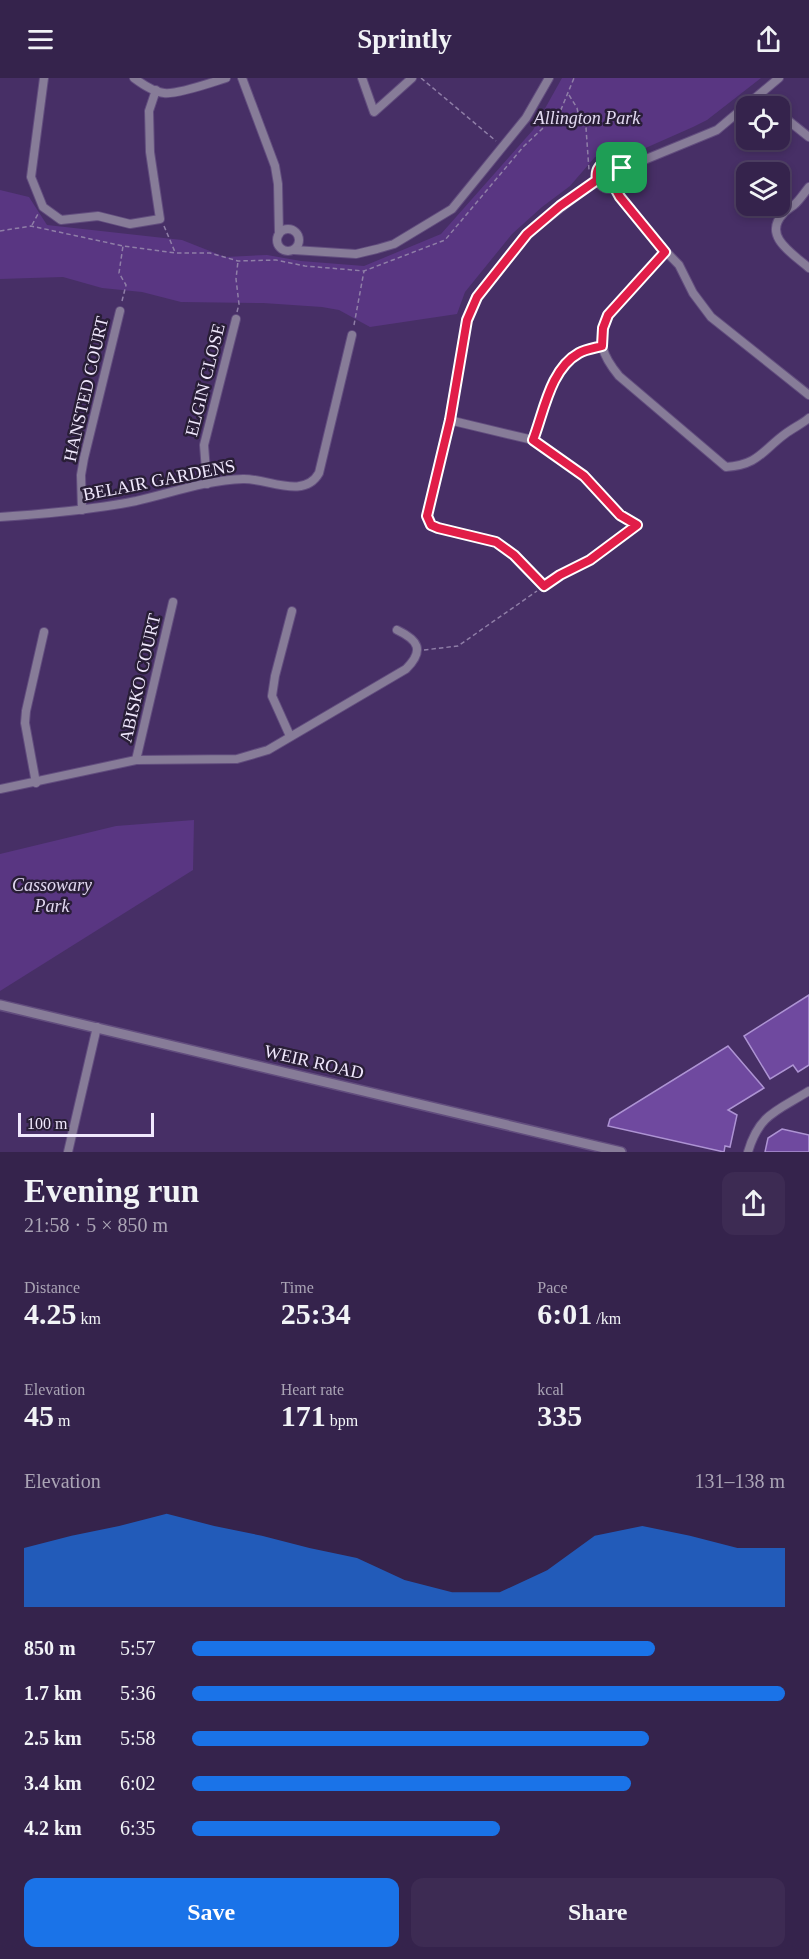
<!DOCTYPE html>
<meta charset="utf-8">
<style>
:root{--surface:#35234c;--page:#3d2b53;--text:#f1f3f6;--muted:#aaa4b5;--line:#4f4064;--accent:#1a73e8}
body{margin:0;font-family:"Times New Roman",serif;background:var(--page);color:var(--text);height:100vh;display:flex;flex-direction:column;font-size:22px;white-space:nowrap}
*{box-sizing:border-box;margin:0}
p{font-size:20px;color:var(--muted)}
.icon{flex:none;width:33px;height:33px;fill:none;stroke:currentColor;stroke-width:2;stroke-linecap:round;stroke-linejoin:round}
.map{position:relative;height:1074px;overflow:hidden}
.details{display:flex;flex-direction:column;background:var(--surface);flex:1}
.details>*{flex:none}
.fabs{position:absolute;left:736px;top:18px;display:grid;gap:12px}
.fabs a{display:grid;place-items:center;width:54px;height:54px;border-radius:12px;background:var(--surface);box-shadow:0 3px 9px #0003,0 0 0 2px var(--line);font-size:30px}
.scale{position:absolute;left:18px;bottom:15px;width:136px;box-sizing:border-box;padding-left:6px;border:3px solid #f0e8fd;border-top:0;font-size:16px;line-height:21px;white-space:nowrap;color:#f0e8fd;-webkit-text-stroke:4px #291e37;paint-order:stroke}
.pin{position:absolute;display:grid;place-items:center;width:51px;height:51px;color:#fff;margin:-26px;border-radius:12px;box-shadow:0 3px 9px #0006}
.round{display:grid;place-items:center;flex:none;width:63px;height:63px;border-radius:12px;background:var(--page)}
.summary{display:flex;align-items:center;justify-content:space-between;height:102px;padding:0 24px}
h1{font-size:33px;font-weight:700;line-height:45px}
.figures{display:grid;grid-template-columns:repeat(3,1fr);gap:9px;height:102px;padding:6px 24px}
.figures div{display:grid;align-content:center}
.figures b{font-size:30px;font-weight:700}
.figures small{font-size:16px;font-weight:400}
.figures p{font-size:16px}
.chart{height:168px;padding:12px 24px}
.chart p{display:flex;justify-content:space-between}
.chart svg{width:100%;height:108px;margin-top:6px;fill:var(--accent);opacity:.7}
.button{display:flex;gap:12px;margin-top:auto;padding:12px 24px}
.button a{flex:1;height:69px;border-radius:12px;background:var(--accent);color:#fff;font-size:24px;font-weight:700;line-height:69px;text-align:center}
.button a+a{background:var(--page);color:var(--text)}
ul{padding:0 24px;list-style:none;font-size:20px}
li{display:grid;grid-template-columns:96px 72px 1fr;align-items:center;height:45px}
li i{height:15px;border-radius:8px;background:var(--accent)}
header{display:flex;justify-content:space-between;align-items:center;height:78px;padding:0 24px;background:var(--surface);font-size:27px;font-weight:700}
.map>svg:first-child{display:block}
</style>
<header><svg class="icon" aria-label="menu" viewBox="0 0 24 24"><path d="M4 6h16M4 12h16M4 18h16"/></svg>Sprintly<svg class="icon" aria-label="share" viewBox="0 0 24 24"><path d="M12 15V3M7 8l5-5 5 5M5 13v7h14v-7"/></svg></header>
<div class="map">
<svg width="809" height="1074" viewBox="0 0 809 1074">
<rect width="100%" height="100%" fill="#472f66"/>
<!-- green -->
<g fill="#593682">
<polygon points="562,0 761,0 707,42 693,49 632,76 610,73 595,79 570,108 542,129 512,156 465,214 457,236 370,249 339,232 322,229 263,225 181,224 142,214 102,210 63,199 0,201 0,112 29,119 47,147 182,162 225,179 267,177 301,183 364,188 441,156 533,52"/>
<polygon points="194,742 193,792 0,913 0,776 116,748"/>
</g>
<!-- building -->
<g fill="#6f499f" stroke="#ad93d3" stroke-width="1.5">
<polygon points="809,917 809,987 798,994 793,987 770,1001 744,958"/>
<polygon points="728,968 764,1010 728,1032 737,1037 730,1069 725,1068 724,1074 608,1048 610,1041"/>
<polygon points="782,1051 809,1057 809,1074 765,1074 768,1060"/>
</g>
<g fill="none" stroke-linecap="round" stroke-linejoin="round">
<defs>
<g id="minor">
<polyline points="44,0 31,99 43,129 61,142 98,138 130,146 160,141 150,74 149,33 156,12"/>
<path d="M134 0C142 6 154 14 164 15 177 17 213 4 226 0"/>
<polyline points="242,0 275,88 278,106 279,156"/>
<polyline points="362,0 374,34 412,0"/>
<polyline points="758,19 770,28"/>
<polyline points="780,36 809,59"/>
<circle cx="610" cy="97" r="14"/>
<polyline points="622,91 717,52 779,0"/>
<path d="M809 109C804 115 800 122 794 127 790 130 786 132 783 136 762 158 793 176 809 190"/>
<polyline points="615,110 651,158 679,187 693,215 711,239 809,317"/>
<circle cx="288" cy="162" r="11"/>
<polyline points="294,172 356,176 377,171 394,166 452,131 526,40 549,0"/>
<path d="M665 174 607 237C598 265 601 276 619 298L726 389C758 387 762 373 785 356 793 350 802 346 809 340"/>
<polyline points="449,342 533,362 584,398 620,437 637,447 590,482 560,497 544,508 514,478 496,464 438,450 431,447 427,438 449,342 467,242 477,219 527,156 597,102"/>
<path d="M533 362C544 334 550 291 579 275 586 271 595 270 602 268"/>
<polyline points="207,406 204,367 236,241"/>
<polyline points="82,432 81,397 84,380 120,233"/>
<path d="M0 439C45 436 92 432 136 423 171 415 207 402 243 401 267 400 304 422 319 395L352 257"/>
<polyline points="290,658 272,618 275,598 292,533"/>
<polyline points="136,682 173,524"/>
<polyline points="36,705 25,645 26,633 44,554"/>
<path d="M0 711 136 682 237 681 268 672 406 591C425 572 418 562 397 552"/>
<polyline points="68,1074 97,949"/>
<path d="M748 1074C759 1036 777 1033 809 1013"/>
</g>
<polyline id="tertiary" points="0,927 621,1074"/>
</defs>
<!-- minor casing -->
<use href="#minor" stroke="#624d7e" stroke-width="10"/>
<!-- tertiary casing -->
<use href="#tertiary" stroke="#624d7e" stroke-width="12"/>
<!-- path -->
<g stroke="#8f7ea7" stroke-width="1.5" stroke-dasharray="4.5 3" stroke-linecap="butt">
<polyline points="421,0 496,63"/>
<polyline points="569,17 577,30 580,44 586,50 589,92"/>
<polyline points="32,147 38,136"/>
<polyline points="164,148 175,174"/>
<polyline points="0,153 31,148 123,168 176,175 210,175 238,183 276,182 305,188 364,193 445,162 524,68 560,34 574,0"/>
<polyline points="122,223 126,207 119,195 123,168"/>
<polyline points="237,234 239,226 236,201 238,183"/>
<polyline points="354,247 364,193"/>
<polyline points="424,572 458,568 537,513"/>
</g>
<!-- minor -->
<use href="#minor" stroke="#877c98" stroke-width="8"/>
<!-- tertiary -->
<use href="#tertiary" stroke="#877c98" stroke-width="9"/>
</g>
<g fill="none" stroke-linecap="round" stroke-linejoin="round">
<defs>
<path id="route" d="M610 83C625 87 627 101 615 110L620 119 665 174 608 237 603 250 602 268C595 270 586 271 579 275 550 291 544 334 533 362L584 398 620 437 637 447 590 482 560 497 544 508 514 477 496 464 438 450 431 447 427 438 450 342 467 242 477 219 527 156 560 128 597 102C595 92 600 85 610 83Z"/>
</defs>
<!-- route casing -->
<use href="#route" stroke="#fff" stroke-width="12"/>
<!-- route -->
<use href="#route" stroke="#e11d48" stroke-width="8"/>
</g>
<g text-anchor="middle" stroke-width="5" stroke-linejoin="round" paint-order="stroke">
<!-- park labels -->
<g font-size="18" font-style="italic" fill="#e2d9f1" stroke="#291e37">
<text x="587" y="46">Allington Park</text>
<text x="52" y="813">Cassowary<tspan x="52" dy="21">Park</tspan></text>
</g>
<!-- street labels -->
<g font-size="18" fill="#f0e8fd" stroke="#291e37">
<text transform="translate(205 302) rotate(-76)" y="6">ELGIN CLOSE</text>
<text transform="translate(86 311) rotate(-77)" y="6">HANSTED COURT</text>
<text transform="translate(159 402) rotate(-11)" y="6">BELAIR GARDENS</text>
<text transform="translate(140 600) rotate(-77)" y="6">ABISKO COURT</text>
<text transform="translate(314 984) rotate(13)" y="6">WEIR ROAD</text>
</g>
</g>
</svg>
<div class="fabs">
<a><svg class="icon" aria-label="locate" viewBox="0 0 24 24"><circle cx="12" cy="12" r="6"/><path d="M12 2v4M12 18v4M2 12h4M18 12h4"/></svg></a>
<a><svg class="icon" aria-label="layers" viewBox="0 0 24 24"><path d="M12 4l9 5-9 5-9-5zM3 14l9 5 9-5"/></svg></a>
</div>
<div class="scale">100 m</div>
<div class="pin" style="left:622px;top:90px;background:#1e9e55"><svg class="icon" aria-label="arrive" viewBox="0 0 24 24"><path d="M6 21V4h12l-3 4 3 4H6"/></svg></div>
</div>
<section class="details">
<div class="summary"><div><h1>Evening run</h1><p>21:58 · 5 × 850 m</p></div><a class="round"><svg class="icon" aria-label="share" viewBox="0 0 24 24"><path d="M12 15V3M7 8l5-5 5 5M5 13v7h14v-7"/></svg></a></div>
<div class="figures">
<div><p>Distance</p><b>4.25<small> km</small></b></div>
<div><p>Time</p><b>25:34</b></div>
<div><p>Pace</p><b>6:01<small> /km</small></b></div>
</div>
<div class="figures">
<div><p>Elevation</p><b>45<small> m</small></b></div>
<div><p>Heart rate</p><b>171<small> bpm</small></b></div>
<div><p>kcal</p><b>335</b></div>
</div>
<div class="chart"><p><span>Elevation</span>131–138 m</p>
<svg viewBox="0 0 160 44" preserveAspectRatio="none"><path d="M0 44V20L10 15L20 11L30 6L40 11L50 15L60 20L70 24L80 33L90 38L100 38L110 29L120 15L130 11L140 15L150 20L160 20V44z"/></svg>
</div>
<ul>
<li><b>850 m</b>5:57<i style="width:78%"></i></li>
<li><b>1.7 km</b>5:36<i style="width:100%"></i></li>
<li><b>2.5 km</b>5:58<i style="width:77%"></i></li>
<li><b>3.4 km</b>6:02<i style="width:74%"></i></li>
<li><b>4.2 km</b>6:35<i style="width:52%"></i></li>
</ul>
<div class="button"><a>Save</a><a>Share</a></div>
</section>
